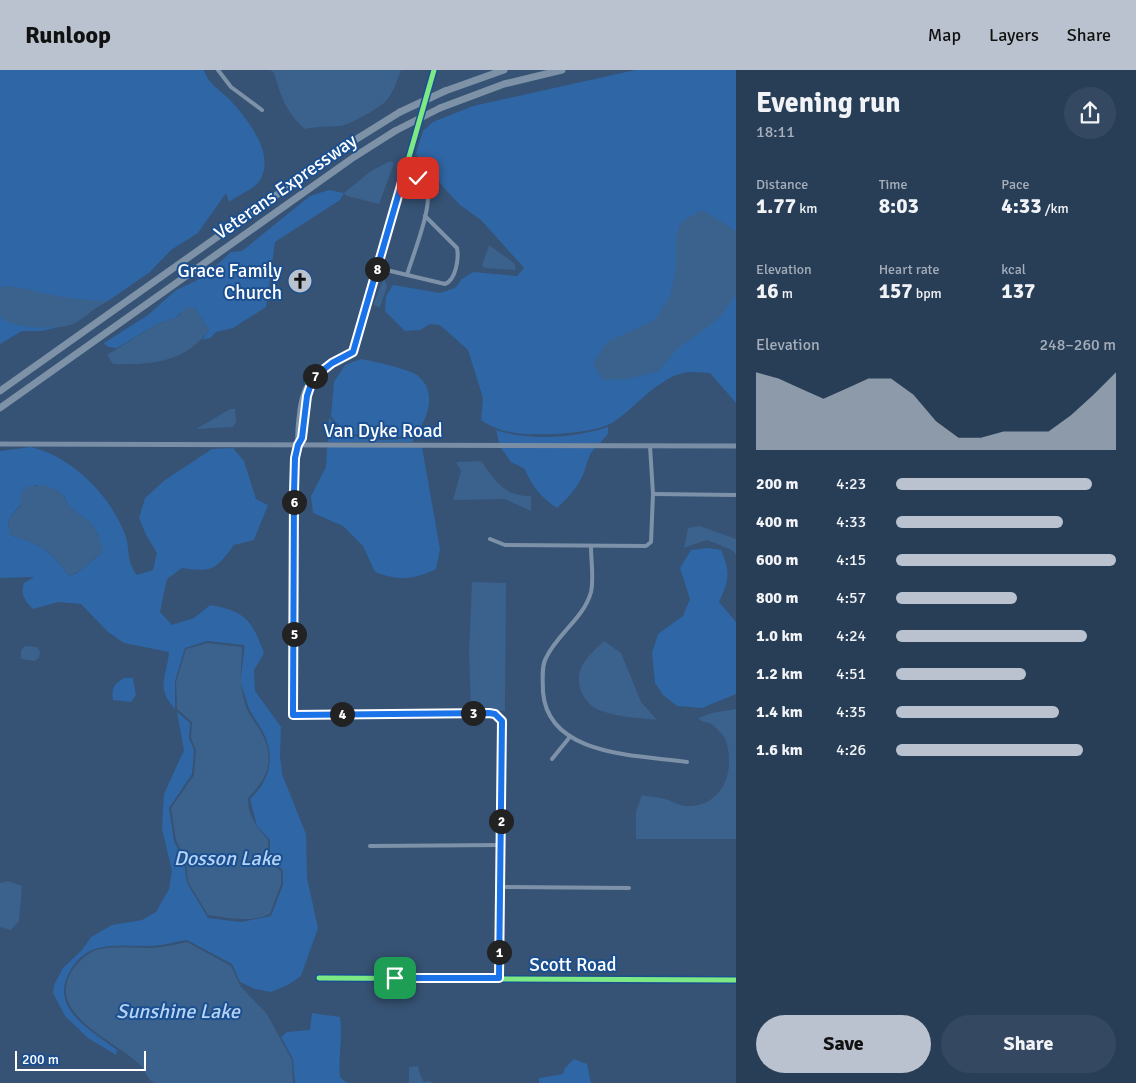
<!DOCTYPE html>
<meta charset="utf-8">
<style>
:root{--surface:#283e57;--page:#344961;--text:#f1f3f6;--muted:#a5aeba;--accent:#b9c2ce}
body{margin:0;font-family:Signika,sans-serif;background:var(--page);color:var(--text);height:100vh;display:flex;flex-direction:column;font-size:19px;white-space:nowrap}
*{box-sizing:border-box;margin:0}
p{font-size:16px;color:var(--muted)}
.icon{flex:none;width:28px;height:28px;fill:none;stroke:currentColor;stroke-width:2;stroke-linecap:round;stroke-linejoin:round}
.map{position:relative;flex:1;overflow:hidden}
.drawer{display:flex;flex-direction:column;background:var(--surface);width:400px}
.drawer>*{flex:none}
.scale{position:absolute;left:15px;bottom:12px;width:131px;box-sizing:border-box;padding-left:5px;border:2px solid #fff;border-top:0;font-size:14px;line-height:18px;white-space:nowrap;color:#fff;-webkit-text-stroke:4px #1b4f8f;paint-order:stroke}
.pin{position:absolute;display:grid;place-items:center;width:42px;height:42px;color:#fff;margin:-21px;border-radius:10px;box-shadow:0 2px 8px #0006}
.km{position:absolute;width:25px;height:25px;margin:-12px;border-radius:50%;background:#222;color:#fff;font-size:14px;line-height:25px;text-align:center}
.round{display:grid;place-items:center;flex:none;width:52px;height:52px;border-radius:26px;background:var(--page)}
.head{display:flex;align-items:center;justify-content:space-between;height:85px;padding:0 20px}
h1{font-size:28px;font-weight:700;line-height:38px}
.metrics{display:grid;grid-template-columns:repeat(3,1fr);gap:8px;height:85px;padding:5px 20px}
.metrics div{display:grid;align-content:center}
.metrics b{font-size:21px;font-weight:700}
.metrics small{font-size:14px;font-weight:400}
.metrics p{font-size:14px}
.chart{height:140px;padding:10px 20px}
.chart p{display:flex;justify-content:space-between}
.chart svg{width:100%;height:90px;margin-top:5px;fill:var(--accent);opacity:.7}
.action{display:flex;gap:10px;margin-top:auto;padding:10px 20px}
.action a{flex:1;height:58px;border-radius:30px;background:var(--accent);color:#111;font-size:20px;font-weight:700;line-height:58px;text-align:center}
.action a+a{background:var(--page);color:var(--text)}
ul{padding:0 20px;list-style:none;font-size:16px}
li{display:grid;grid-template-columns:80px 60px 1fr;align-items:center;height:38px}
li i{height:12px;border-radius:6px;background:var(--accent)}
header{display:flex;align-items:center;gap:30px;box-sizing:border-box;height:70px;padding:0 25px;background:var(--accent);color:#111}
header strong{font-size:24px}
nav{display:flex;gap:28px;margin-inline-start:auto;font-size:18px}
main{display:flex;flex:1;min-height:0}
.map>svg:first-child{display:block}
</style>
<header>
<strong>Runloop</strong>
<nav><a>Map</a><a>Layers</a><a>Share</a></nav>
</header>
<main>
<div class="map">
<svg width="736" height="1013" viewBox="0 0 736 1013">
<rect width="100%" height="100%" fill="#365274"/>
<!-- green -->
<g fill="#2f66a5" fill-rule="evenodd">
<path d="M0 0H204C208 14 219 19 229 29 246 47 276 83 260 110 255 119 237 126 229 132L226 123 198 163 171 180 150 202 108 231 94 238 73 254 41 261H22L0 274Z"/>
<path d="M635 0H736V333L710 303C702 303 691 301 683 303 657 309 634 339 612 353 594 364 530 367 510 362 499 360 490 356 481 350L483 328 468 280 440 255 430 254 420 260 405 261 385 241 386 226 393 215 440 223 455 218 462 209 473 202 517 206 524 198 481 150 460 135 443 117 434 103 421 94 416 83 423 61 433 52 473 36Z"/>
<polygon points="329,120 344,123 340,130 275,172 266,237 233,258 216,262 210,268 202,270 209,260 195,238 179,244 176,248 157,254 117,278 108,277 104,273 148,245 176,220 204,207 231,182 242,181 310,126"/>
<path d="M361 289C373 291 408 299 417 305 438 321 428 349 415 365 386 369 349 373 331 346L334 312 345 295Z"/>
<path d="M329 347C348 374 384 372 413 367V372H328Z"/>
<path d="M608 357V364L600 373H499L496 360C530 371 574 368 608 357Z"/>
<path d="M31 377C72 387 109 424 124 462 131 477 125 490 137 505L153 500 157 483 146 465 139 448 145 428 165 410 212 379 233 378 244 391 256 429 268 435 254 470 234 475C216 499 213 503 182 498L167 509 160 542 172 555 194 548 210 535C245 541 252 550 264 583L254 600 255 621 281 657 280 685 282 704 306 764 307 808 318 858 301 906 288 915 271 922 255 919 240 912 232 894 187 870C178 871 169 874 161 875 139 878 116 872 95 879 84 882 75 892 70 901 48 938 92 961 117 980L116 985 88 968 65 946 53 923 54 915 63 898 82 880 91 867 112 855 142 850 156 842 169 819 172 801 162 759 163 739 164 724 184 680 177 642 190 653 189 668 194 680 192 704 169 738 174 771 184 792 187 813 208 848 241 852 271 846 283 815V800L270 790V770L257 756 250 729C271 709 276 686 262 660 256 650 248 640 246 629 244 623 241 616 241 610 241 598 245 587 244 575L207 571 185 578 175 611V639C155 618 167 606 169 582L124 573 108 562 81 534 58 532 33 539C25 531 20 525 24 513L34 507 0 508V381ZM35 415 56 420 64 426 69 437 91 453 99 467V485L77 503 69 506C52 481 39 473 10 465L8 451Z"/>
<path d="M327 377H422L440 479 436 499C413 510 399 511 375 502L363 476 343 456 313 443 311 426 326 397Z"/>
<path d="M501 378H595C587 386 587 397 582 407 576 419 567 429 557 438 541 427 532 417 525 399L511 392Z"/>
<path d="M709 478 721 480C731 503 729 510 719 532L736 552V624L702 638 677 636 663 625 655 613 652 583 658 564 683 546 690 529 680 498 691 480Z"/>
<path d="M124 608H133L136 625 131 632 113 630C111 618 114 614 124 608Z"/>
<path d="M312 943 340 947C343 968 338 986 340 1007L347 1013H295L293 989 281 967 287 962 310 960Z"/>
<polygon points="574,989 587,994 591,1013 539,1013 539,1008 563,1004 565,998"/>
</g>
<!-- water -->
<g fill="#3b618d">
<path d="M270 0H401C397 11 393 24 385 32 377 39 350 55 340 56 328 57 317 56 305 59 286 43 281 26 274 3Z"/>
<polygon points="390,91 394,93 379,134 347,126 344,123 371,101"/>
<polygon points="702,140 736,161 736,225 719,248 676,280 659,301 627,309 603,310 593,293 607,272 655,250 670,226 676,200 676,167 681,152"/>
<polygon points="489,175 514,193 516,200 484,198 482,195"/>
<polygon points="384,208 387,217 380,237 375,236 374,233"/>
<path d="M3 216C16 216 25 219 38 222 61 228 85 230 108 231 95 237 83 250 73 254 61 260 9 259 1 247 0 242 0 227 0 220Z"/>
<path d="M187 237 195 238 209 260C185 293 151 295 113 294L107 285 157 254 176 248Z"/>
<polygon points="230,339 235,339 236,352 233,357 196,359"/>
<path d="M481 391C496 411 503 426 531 426V441L505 429 453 430 461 401 456 392Z"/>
<path d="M43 415 56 420 64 426 69 437 91 453 99 467 103 482C91 489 83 502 69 506 52 481 39 473 10 465L8 451 20 436 21 424 27 417Z"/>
<polygon points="700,456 736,469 736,485 732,480 707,470 684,478 688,458"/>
<polygon points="472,512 506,513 505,641 471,640 469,583"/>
<path d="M604 571 621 583 641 632 657 650C638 648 616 647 599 640 582 633 573 610 583 594 588 586 597 577 604 571Z"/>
<path d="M208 573 242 577C242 599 238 611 245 633 247 643 255 652 260 660 276 688 269 707 248 728 248 747 257 757 268 770V791L281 801V814L270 844C251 853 228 848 208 845L188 812 186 792 176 770 171 738 194 705 196 680 191 668 192 652 177 639 176 612 186 579Z"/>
<polygon points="25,576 37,577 40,582 39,588 34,591 21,589 21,580"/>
<path d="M736 639V769H636V742L642 725C649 727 658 727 665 729 674 732 681 737 691 736 725 734 736 697 725 668 722 664 716 657 711 654 706 651 702 653 698 648L712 643Z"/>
<polygon points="8,811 22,816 19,851 11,860 0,857 0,813"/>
<path d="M187 872 231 896 241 917 267 944 292 990 293 1013H154C145 1007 145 999 138 993 113 970 47 944 71 902 77 893 86 884 96 880 117 874 140 880 161 877 169 876 178 874 187 872Z"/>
<polygon points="418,996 420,1005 424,1012 430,1011 433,1013 409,1013 409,997"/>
</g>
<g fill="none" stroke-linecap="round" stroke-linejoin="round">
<!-- street -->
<g stroke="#7d92a8" stroke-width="4">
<polyline points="218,0 231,17 262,40"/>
<path d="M404 105 426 113C435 133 413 184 407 205"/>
<path d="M378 198 445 214C456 210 459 188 457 178L425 146"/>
<polyline points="313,308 307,326 302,368 298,375 295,388 293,645 489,643 500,647 503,659 499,908"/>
<path d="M298 375C296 365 298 354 299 344 303 304 320 299 353 282L434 0"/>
<polyline points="653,424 736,425"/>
<polyline points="490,469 505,475 646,476 651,472 653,424 650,376"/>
<path d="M591 477C591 491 594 509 591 522 584 548 557 564 546 588 541 597 543 611 543 622 548 687 639 685 687 692"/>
<polyline points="552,689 569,668"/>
<polyline points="370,776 501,775"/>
<polyline points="500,817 629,818"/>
<polyline points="319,908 736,910"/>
</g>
<!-- secondary -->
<polyline stroke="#798da4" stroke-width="5" points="0,374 736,376"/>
<!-- highway -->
<g stroke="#7e92a7" stroke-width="7">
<polyline points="445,21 504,0"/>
<polyline points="440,38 504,14 562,0"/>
<polyline points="0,321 347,75 400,42"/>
<polyline points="0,338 354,87 395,61"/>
</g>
<!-- highway-bridge -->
<g stroke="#7e92a7" stroke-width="7">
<polyline points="400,42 445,21"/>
<polyline points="395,61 440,38"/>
</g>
<defs>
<g id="cycleway">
<polyline points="313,308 307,326 302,368 298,375 295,388 293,645 489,643 500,647 503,659 499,908"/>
<polyline points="307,312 332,293 353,282 434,0"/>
<polyline points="319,908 736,910"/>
</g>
</defs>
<!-- cycleway casing -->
<use href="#cycleway" stroke="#1b4f8f" stroke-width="8"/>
<!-- cycleway -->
<use href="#cycleway" stroke="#7ce984" stroke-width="5"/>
</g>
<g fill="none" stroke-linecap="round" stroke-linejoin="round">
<defs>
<polyline id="route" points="395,908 499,908 502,651 495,644 489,643 293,645 294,422 295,388 298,375 302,368 307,326 313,308 332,293 353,282 404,105 418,108"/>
</defs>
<!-- route casing -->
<use href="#route" stroke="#fff" stroke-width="10"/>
<!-- route -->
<use href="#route" stroke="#1a73e8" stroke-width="6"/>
</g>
<!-- icons -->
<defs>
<symbol id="church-disc" viewBox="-11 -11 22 22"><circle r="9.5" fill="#b9c2ce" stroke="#1b4f8f"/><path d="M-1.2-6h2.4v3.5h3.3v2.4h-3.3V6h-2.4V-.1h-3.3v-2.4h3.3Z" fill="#111"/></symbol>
</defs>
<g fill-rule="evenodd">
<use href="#church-disc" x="286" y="197" width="28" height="28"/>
</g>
<g text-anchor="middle" stroke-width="4" stroke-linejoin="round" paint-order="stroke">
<!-- street labels -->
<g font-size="19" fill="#fff" stroke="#1b4f8f">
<text transform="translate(285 116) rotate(-35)" y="7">Veterans Expressway</text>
<text x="383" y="367">Van Dyke Road</text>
<text x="573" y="901">Scott Road</text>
</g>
<!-- poi labels -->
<g font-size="19" fill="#fff" stroke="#1b4f8f" text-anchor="end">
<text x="282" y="207">Grace Family<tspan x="282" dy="22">Church</tspan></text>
</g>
<!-- water labels -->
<g font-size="20" font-style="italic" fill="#b5d3f5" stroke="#1b4f8f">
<text x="227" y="795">Dosson Lake</text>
<text x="178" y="948">Sunshine Lake</text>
</g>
</g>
</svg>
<div class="scale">200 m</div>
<div class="pin" style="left:395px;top:908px;background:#1e9e55"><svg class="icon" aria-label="arrive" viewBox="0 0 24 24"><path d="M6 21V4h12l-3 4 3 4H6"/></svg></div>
<div class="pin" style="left:418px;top:108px;background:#d93025"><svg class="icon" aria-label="check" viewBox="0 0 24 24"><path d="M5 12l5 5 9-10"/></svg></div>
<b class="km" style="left:499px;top:882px">1</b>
<b class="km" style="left:501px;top:751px">2</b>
<b class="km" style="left:473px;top:643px">3</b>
<b class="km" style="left:342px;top:644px">4</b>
<b class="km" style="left:294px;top:564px">5</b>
<b class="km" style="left:294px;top:432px">6</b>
<b class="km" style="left:315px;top:306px">7</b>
<b class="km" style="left:377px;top:199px">8</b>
</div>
<section class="drawer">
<div class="head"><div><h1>Evening run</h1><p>18:11</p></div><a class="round"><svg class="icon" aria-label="share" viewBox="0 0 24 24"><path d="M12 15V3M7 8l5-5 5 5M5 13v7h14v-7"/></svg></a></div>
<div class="metrics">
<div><p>Distance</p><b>1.77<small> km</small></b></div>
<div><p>Time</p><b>8:03</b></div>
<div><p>Pace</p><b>4:33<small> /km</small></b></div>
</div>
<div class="metrics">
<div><p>Elevation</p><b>16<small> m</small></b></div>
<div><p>Heart rate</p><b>157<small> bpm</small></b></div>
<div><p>kcal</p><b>137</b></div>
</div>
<div class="chart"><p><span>Elevation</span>248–260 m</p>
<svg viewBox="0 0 160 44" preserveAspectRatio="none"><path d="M0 44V6L10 9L20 14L30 19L40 14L50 9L60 9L70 17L80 30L90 38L100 38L110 35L120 35L130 35L140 27L150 17L160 6V44z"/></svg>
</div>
<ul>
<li><b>200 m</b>4:23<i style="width:89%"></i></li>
<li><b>400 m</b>4:33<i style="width:76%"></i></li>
<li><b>600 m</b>4:15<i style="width:100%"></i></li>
<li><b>800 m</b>4:57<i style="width:55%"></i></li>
<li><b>1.0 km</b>4:24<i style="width:87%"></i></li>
<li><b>1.2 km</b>4:51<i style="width:59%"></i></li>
<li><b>1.4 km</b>4:35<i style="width:74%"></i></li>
<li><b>1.6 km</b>4:26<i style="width:85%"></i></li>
</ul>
<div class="action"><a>Save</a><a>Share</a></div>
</section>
</main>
